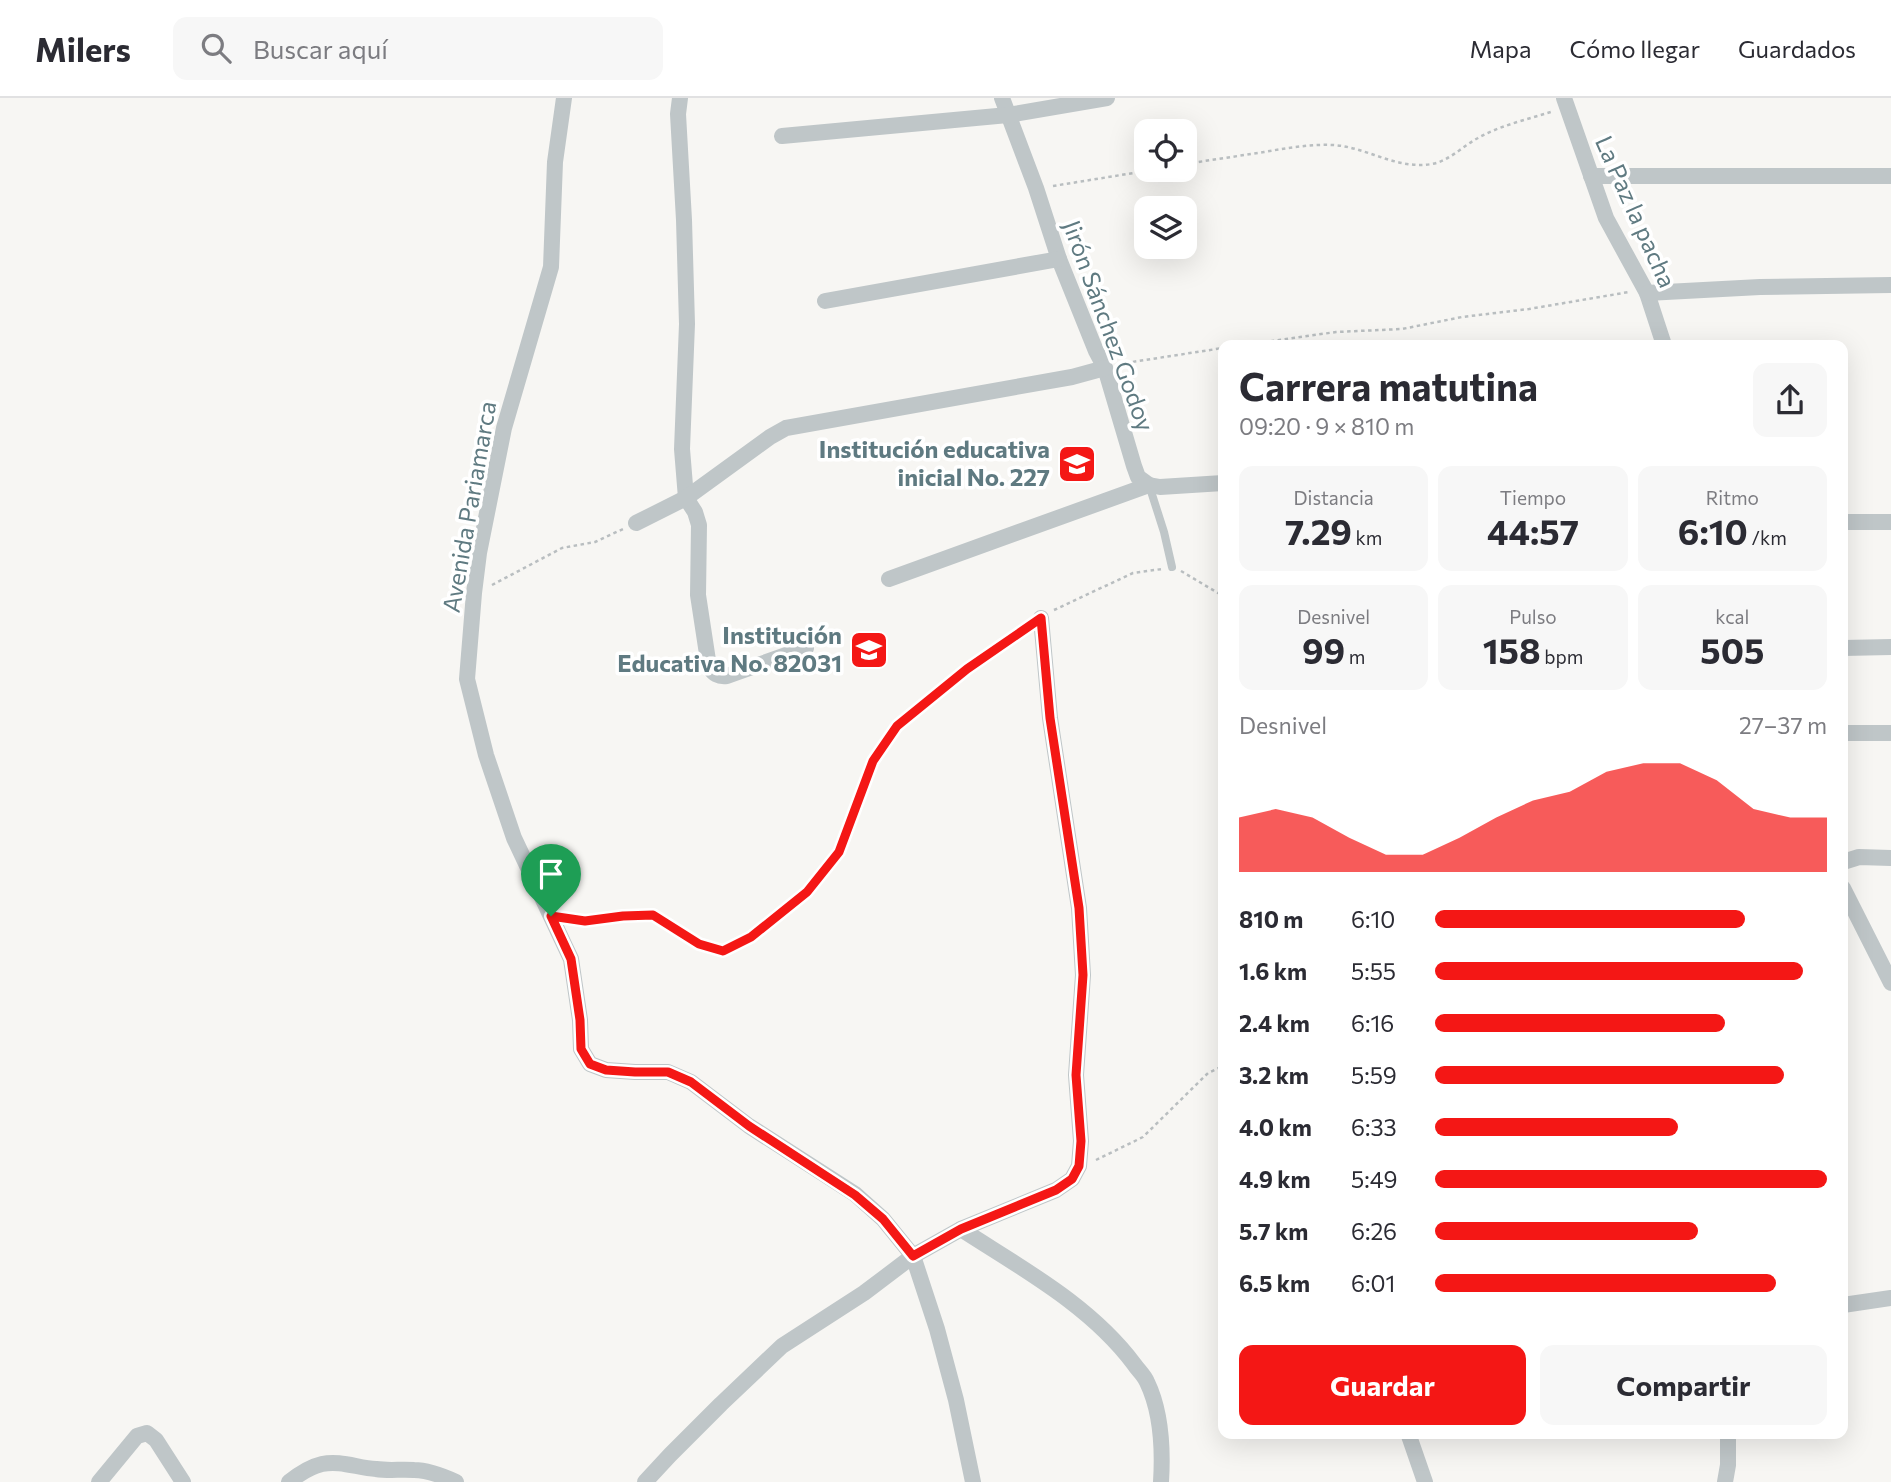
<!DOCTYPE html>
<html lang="es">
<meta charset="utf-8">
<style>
:root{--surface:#fff;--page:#f7f7f7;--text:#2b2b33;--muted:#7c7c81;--line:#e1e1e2;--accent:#f41715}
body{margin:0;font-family:Commissioner,sans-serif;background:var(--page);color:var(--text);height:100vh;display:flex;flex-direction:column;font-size:26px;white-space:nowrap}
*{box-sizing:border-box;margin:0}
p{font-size:23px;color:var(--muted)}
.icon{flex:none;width:38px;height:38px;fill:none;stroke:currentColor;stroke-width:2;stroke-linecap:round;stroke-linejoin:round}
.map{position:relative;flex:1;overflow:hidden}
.drawer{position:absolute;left:1218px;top:242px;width:630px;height:1099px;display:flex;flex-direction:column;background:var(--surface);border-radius:14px;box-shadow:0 7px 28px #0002}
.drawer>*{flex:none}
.controls{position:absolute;left:1134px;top:21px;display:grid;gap:14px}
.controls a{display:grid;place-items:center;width:63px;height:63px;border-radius:14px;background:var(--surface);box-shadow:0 7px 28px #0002;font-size:35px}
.pin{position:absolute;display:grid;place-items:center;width:60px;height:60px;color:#fff;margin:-72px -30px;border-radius:50% 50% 50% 0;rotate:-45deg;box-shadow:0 0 7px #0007}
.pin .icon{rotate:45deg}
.round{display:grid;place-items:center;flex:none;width:74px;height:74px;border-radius:14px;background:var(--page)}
.overview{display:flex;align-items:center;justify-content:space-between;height:119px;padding:0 21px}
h1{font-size:38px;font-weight:700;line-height:52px}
.stats{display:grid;grid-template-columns:repeat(3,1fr);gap:10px;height:119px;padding:7px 21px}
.stats div{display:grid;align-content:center;border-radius:14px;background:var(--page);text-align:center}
.stats b{font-size:35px;font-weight:700}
.stats small{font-size:19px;font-weight:400}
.stats p{font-size:19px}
.chart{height:196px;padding:14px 21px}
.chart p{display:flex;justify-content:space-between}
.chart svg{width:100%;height:126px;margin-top:7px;fill:var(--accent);opacity:.7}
.action{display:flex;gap:14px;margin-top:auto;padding:14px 21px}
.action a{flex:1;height:80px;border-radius:14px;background:var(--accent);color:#fff;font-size:28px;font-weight:700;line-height:80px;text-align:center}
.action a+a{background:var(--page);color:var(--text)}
ul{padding:0 21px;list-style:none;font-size:23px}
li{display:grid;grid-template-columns:112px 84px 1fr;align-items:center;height:52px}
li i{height:18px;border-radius:9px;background:var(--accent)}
header{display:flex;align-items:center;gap:42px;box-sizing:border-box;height:98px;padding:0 35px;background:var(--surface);border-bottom:2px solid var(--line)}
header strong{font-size:33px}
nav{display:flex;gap:38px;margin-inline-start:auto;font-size:24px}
.search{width:490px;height:63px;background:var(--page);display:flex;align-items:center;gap:18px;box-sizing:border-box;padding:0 24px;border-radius:14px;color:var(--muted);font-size:26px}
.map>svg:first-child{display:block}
</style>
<header>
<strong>Milers</strong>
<div class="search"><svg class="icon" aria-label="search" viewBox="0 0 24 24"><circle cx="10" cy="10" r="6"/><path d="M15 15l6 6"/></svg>Buscar aquí</div>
<nav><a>Mapa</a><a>Cómo llegar</a><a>Guardados</a></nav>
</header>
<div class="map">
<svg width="1891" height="1384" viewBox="0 0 1891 1384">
<rect width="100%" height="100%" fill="#f7f6f3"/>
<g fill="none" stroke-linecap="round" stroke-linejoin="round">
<!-- path -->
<g stroke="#b9bec0" stroke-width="2.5" stroke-dasharray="3.5 3.5" stroke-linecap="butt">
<path d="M1185 66C1211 62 1238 58 1264 54 1287 50 1310 46 1333 47 1367 49 1396 72 1432 66 1449 63 1463 48 1478 40 1501 27 1529 21 1554 13"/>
<polyline points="1053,88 1152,72"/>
<polyline points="1243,247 1336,234 1402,231 1462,219 1529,211 1629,194"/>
<polyline points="1119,266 1223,250"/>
<polyline points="1181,473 1223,498"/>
<polyline points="492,487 562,450 595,444 623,431"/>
<polyline points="1054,512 1133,475 1162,471"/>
<polyline points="568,821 585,823 623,818 653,817 699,846 723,853 751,839 807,794 839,754 873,663 897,627 967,571 1025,531"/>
<polyline points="1096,1062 1143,1039 1208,975 1223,968"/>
</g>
<!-- service -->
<polyline stroke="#bfc6c8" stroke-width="8" points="1149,387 1164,434 1172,469"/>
<!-- minor -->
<g stroke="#bfc6c8" stroke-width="16">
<polyline points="564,0 555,64 551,169 504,330 479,455 474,495 467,581 486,657 514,740 571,861 580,922 581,951 590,966 606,972 635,974 668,974 691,984 749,1028 855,1096 883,1121 913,1158 937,1231 956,1302 973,1384"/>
<path d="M680 0 678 16 684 122 687 226 682 351 686 400 695 414 699 427 698 497 709 569C714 576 718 579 727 578L806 550"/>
<polyline points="1002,0 1036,90 1059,161 1096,253 1105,270 1134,368 1138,379 1149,387"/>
<polyline points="1564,0 1606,120 1647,195 1664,247"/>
<polyline points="782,38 1008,17 1107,0"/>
<polyline points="1591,78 1891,78"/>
<polyline points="1647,195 1760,189 1891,187"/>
<polyline points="825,203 1059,161"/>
<polyline points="1843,424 1891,424"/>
<polyline points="636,425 686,400 770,339 786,330 1072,279 1105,270"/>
<polyline points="889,481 1149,387 1160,389 1223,385"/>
<polyline points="1843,550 1891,549"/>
<polyline points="1843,635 1891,635"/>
<polyline points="1843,764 1859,759 1891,760"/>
<polyline points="1843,790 1891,885"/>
<path d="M961 1131C1021 1170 1090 1207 1134 1266 1138 1272 1144 1277 1147 1284 1161 1313 1163 1352 1161 1384"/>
<polyline points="1843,1207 1891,1200"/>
<polyline points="1408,1335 1425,1384"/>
<polyline points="99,1384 137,1338 147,1335 156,1342 183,1384"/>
<path d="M289 1384C299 1376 309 1369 322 1366 340 1362 358 1370 376 1371 389 1373 401 1371 414 1372 428 1372 443 1378 456 1384"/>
<polyline points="645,1384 670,1357 721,1306 782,1248 864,1195 913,1158 961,1131 1056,1092 1072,1081 1079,1068 1081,1043 1076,977 1083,877 1079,810 1050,620 1041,520"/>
<polyline points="1725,1384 1728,1367 1728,1335"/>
</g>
</g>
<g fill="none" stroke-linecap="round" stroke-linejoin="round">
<defs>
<polygon id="route" points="1041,520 1050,620 1079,810 1083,877 1076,977 1081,1043 1079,1068 1072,1081 1056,1092 961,1131 913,1158 883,1121 855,1097 749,1028 691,984 668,974 635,974 606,972 590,966 581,951 580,922 571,861 551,818 585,823 623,818 653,817 699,846 723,853 751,839 807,794 839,754 873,663 897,628 967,571"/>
</defs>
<!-- route casing -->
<use href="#route" stroke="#fff" stroke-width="14"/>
<!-- route -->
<use href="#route" stroke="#f41715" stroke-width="9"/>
</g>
<!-- icons -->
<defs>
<symbol id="school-square" viewBox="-11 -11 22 22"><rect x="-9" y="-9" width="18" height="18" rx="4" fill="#f41715" stroke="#fff"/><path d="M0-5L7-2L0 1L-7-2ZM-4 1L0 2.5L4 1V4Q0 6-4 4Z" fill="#fff"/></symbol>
</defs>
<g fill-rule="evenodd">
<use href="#school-square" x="1055" y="344" width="44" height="44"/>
<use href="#school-square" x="847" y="530" width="44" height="44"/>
</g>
<g text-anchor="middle" stroke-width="7" stroke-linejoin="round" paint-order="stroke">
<!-- street labels -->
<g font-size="24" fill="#5f7a81" stroke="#fff">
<text transform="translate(1635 114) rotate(66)" y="8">La Paz la pacha</text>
<text transform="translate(1108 228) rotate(70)" y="8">Jirón Sánchez Godoy</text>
<text transform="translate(470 409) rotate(-80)" y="8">Avenida Pariamarca</text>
</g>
<!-- poi labels -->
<g font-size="24" font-weight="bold" fill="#5f7a81" stroke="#fff" text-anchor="end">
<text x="1050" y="360">Institución educativa<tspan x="1050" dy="28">inicial No. 227</tspan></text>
<text x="842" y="546">Institución<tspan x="842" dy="28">Educativa No. 82031</tspan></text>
</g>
</g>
</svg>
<div class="controls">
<a><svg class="icon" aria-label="locate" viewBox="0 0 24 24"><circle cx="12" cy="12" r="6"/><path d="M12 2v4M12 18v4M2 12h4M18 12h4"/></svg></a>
<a><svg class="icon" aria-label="layers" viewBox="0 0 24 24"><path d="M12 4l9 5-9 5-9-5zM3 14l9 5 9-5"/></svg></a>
</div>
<div class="pin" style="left:551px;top:818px;background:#1e9e55"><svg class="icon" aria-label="arrive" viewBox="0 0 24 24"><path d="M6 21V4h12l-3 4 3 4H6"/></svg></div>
<section class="drawer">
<div class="overview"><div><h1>Carrera matutina</h1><p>09:20 · 9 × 810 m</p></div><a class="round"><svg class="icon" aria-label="share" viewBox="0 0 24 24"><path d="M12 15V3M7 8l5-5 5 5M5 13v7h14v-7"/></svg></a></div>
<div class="stats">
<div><p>Distancia</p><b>7.29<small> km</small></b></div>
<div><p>Tiempo</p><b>44:57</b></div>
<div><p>Ritmo</p><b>6:10<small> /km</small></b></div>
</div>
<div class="stats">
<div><p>Desnivel</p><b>99<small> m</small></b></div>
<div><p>Pulso</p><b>158<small> bpm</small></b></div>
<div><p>kcal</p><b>505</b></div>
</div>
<div class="chart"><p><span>Desnivel</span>27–37 m</p>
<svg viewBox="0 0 160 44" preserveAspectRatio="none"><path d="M0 44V25L10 22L20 25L30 32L40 38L50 38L60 32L70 25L80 19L90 16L100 9L110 6L120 6L130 12L140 22L150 25L160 25V44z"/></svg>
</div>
<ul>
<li><b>810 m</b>6:10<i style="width:79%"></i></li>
<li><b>1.6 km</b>5:55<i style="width:94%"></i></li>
<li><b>2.4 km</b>6:16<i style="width:74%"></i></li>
<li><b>3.2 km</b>5:59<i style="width:89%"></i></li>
<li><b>4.0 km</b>6:33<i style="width:62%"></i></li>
<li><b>4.9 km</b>5:49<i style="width:100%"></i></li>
<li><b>5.7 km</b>6:26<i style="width:67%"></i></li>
<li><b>6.5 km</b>6:01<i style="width:87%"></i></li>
</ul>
<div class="action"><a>Guardar</a><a>Compartir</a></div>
</section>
</div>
